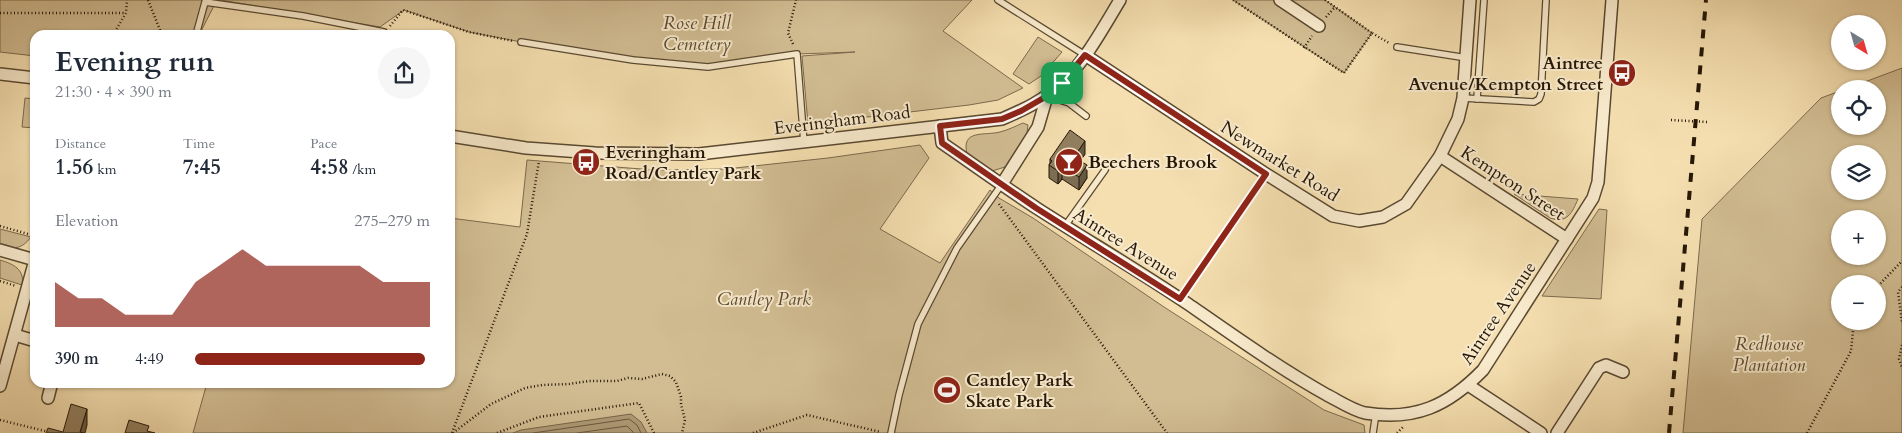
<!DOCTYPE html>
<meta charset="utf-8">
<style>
:root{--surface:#fff;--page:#f6f6f7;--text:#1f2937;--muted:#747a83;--accent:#8f2418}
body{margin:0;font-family:Cardo,serif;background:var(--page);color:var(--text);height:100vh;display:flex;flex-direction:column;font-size:19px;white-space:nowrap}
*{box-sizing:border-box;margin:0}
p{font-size:16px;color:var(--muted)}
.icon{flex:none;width:28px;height:28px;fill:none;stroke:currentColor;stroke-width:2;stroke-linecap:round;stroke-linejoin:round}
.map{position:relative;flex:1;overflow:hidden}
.panel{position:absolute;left:30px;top:30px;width:425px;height:358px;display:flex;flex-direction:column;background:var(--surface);border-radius:15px;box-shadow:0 1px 4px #0004}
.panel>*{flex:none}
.needle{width:32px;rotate:143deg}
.controls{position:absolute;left:1831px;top:15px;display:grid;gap:10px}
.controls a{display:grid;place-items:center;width:55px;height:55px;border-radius:50%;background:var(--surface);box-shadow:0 1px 4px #0004;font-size:25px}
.pin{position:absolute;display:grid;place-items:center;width:42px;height:42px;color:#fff;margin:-21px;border-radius:10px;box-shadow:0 2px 8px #0006}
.round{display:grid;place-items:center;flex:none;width:52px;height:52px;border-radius:26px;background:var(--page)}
.headline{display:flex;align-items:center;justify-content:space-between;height:85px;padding:0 25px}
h1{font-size:28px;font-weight:800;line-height:38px}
.figures{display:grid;grid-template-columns:repeat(3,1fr);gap:8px;height:85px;padding:5px 25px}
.figures div{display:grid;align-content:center}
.figures b{font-size:21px;font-weight:800}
.figures small{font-size:14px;font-weight:400}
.figures p{font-size:14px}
.chart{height:140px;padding:10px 25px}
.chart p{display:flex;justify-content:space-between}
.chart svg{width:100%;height:90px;margin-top:5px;fill:var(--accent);opacity:.7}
ul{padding:0 25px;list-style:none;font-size:16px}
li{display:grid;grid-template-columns:80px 60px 1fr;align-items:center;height:38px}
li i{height:12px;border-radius:6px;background:var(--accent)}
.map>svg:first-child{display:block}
</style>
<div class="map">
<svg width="1902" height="433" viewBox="0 0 1902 433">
<rect width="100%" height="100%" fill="#f5dfb0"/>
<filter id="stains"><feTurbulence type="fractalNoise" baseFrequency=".004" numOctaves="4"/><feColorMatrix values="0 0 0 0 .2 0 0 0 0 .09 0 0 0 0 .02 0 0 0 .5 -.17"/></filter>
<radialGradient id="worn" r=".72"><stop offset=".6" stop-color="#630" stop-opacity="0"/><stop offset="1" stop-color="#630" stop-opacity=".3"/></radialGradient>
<!-- green -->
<g fill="#d2bd93" stroke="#7c6a4d" fill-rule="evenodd">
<polygon points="0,0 217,0 199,35 35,35 35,56 0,52"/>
<polygon points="220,0 972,0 943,31 1023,88 998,100 969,105 808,124 802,56 855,52 797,54 708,67 521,42 469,32 404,10 380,27"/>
<polygon points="1233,0 1325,0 1372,33 1344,73"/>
<polygon points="1038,37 1062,52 1041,76 1029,84 1013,74"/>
<path d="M1902 68V433H1683L1702 219 1821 98 1840 91V126H1878V89H1846ZM1840 154H1878V191H1840ZM1840 219H1878V256H1840ZM1840 284H1878V321H1840Z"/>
<polygon points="25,98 35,99 35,128 22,127"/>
<path d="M1023 123 1028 125 1027 133 1005 167 992 171 967 154C961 129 984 136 1000 132 1008 130 1016 126 1023 123Z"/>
<polygon points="920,145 929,158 880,229 940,263 990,190 999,198 1033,218 1164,307 1324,410 1364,425 1365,433 193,433 207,383 450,382 450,218 520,227 527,160 654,170 726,169 828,158"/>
<path d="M1514 194 1578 199C1572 213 1567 224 1550 218Z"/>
<polygon points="1599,209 1607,210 1601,299 1542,296"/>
<path d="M0 229 31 237C21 250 14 249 0 245Z"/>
<path d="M0 260C13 264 25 269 22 285L0 278Z"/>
</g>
<!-- water -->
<polygon fill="#ae9b77" stroke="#77664a" points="631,414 641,422 647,433 513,433 521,430"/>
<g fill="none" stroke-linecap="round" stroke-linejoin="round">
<!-- shore -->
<g stroke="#6a593f" stroke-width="1">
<polyline points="533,433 629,419 637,425 641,433"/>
<polyline points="577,433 627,426 634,433"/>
</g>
<defs>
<g id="service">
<polyline points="998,0 1085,55"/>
<polyline points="196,35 205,2 303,16 384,32"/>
<polyline points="521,42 633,60 708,67 797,54 804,143"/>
<polyline points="1397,47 1467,58"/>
<polyline points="1047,96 1069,103 1086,116"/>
<polyline points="1463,98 1534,102 1539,99 1541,94 1546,0"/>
<polyline points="1477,99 1484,0"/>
<polyline points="1065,226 1105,170"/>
<polyline points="891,433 899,395 918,324 957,248 1002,184"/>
<polyline points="1373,433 1376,413"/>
</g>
<g id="minor">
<polyline points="1280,0 1319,26"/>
<polyline points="1085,55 1266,174 1333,216 1359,221 1383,217 1406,204 1440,156 1458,119 1463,98 1470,0"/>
<polyline points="0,74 35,78"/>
<path d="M940 126 942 143C974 165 1006 188 1038 209 1088 241 1139 271 1188 304 1234 336 1279 368 1327 395 1339 401 1352 410 1365 413 1415 421 1448 406 1483 370L1593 198 1598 182 1612 0"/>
<path d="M450 136 526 148 595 153 699 154 1002 119C1023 110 1045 100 1062 83 1086 60 1103 28 1120 0"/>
<polyline points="1440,156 1567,239"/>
<polyline points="1002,184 1038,127 1047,96"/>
<polyline points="0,250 35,260"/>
<polyline points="15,335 35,341"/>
<polyline points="1468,385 1541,433"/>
<polyline points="0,386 35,260"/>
<polyline points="48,398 52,382"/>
<polyline points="1557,433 1599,368 1606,365 1623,372"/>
</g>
</defs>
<!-- service casing -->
<use href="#service" stroke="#594931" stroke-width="8"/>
<!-- minor casing -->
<use href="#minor" stroke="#594931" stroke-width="14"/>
<!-- path -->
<g stroke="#251707" stroke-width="2.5" stroke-dasharray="1 2.5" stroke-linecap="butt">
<polyline points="148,0 162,35"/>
<polyline points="1233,0 1344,73 1372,33 1389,43"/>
<polyline points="1325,0 1372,33"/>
<polyline points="0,13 126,13"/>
<polyline points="1326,17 1335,7"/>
<polyline points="390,26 403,10 469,32 513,41"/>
<polyline points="113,35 126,13 127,0"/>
<polyline points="793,44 788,33 796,0"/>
<polyline points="1304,48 1312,36"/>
<polyline points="1671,120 1707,122"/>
<polyline points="999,204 1167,433"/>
<polyline points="0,226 35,236"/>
<polyline points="0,281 16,286"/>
<polyline points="1878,286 1902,261"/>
<polyline points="1902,287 1898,292 1902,322"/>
<polyline points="1187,289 1259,185"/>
<polyline points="1902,345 1899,359 1902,368"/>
<polyline points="0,420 53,433"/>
<polyline points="452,433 527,234 539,161"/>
<polyline points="453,433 491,404 525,388 542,385 569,384 589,381 617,381 628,378 642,379 662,374 670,376 676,382 681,397 681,404 685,420 682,433"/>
<polyline points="497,433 539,417 639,403 654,433"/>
<polyline points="753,433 807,415 881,432"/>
<polyline points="1397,433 1403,427"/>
<polyline points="1807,433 1851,351 1854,321"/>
</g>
<!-- service -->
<use href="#service" stroke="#f8eacc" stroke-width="5.5"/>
<!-- minor -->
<use href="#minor" stroke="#f8eacc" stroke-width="11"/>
<!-- rail -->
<polyline stroke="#251707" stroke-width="4" stroke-dasharray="9 9" stroke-linecap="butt" points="1669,433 1706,0"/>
</g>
<!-- wall -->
<polygon fill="#7d6d52" stroke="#251707" points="1085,154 1080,161 1087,178 1079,190 1062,179 1058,184 1049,178 1049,165 1050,163 1050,159"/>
<!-- shaded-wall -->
<g fill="#665942" stroke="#251707">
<polygon points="1085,141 1085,154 1074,170 1074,157"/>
<polygon points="1087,165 1087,178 1079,190 1079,177"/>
<polygon points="1062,166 1062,179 1058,184 1058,171"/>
<polygon points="87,409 87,425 85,433 80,433"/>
</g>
<!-- building -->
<g fill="#917f5f" stroke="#251707">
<polygon points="1070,130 1085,141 1074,157 1087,165 1079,177 1062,166 1058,171 1049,165 1052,161 1050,159"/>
<polygon points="71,404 87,409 80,432 83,433 46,433 48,428 63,432"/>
<polygon points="129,420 149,426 147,431 155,433 125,433"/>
</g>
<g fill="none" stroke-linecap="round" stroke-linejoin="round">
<defs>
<polygon id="route" points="1085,55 1266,174 1180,299 1036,208 942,143 940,126 1002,119 1021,111 1047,96 1062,83"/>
</defs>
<!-- route casing -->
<use href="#route" stroke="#fff" stroke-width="10"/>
<!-- route -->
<use href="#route" stroke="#8f2418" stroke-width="6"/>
</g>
<!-- icons -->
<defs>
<symbol id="bus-disc" viewBox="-11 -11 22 22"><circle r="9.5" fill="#8f2418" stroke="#f8eacc"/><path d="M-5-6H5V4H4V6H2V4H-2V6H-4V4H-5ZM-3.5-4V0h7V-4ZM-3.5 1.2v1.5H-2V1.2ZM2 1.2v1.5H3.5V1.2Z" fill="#fff"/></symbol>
<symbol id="bar-disc" viewBox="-11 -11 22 22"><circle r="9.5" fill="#8f2418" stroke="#f8eacc"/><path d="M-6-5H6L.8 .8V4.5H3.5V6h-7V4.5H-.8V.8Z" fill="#fff"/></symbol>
<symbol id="stadium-disc" viewBox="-11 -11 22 22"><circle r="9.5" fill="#8f2418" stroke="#f8eacc"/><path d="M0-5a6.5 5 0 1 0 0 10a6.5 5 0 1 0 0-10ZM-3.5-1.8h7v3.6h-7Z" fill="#fff"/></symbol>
</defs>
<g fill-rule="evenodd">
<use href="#bus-disc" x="1606" y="57" width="32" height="32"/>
<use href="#bus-disc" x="570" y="146" width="32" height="32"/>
<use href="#bar-disc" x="1053" y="146" width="32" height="32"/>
<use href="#stadium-disc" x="931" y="374" width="32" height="32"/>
</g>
<g text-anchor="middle" stroke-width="4" stroke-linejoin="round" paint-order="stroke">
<!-- park labels -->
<g font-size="18" font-style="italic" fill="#594931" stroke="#f8eacc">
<text x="697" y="29">Rose Hill<tspan x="697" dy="21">Cemetery</tspan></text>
<text x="764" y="305">Cantley Park</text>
<text x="1769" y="350">Redhouse<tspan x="1769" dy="21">Plantation</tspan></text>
</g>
<!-- poi labels -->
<g font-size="18" font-weight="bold" fill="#251707" stroke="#f8eacc" text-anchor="start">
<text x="1603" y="69" text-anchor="end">Aintree<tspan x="1603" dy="21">Avenue/Kempton Street</tspan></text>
<text x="605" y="158">Everingham<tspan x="605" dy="21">Road/Cantley Park</tspan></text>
<text x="1088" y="168">Beechers Brook</text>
<text x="966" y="386">Cantley Park<tspan x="966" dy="21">Skate Park</tspan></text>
</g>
<!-- street labels -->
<g font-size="18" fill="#251707" stroke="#f8eacc">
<text transform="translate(842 120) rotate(-7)" y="6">Everingham Road</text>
<text transform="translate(1280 161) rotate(32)" y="6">Newmarket Road</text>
<text transform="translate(1513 183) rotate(33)" y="6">Kempton Street</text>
<text transform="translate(1126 244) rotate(32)" y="6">Aintree Avenue</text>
<text transform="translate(1498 313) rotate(-56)" y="6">Aintree Avenue</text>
</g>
</g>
<rect width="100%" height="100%" filter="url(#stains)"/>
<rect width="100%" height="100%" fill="url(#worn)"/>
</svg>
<div class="controls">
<a><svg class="needle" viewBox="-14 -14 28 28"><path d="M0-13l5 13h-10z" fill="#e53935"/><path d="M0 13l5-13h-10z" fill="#747a83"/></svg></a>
<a><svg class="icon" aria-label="locate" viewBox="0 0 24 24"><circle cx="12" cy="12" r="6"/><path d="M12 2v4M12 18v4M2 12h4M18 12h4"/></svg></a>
<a><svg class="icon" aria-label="layers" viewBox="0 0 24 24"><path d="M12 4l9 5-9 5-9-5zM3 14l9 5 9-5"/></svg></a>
<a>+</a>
<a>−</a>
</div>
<div class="pin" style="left:1062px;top:83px;background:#1e9e55"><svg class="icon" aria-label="arrive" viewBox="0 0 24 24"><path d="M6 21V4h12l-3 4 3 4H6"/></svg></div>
<section class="panel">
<div class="headline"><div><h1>Evening run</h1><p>21:30 · 4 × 390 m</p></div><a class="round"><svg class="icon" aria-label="share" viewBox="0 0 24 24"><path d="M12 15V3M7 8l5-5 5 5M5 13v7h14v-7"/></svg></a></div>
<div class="figures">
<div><p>Distance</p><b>1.56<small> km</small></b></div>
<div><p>Time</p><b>7:45</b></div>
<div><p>Pace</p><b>4:58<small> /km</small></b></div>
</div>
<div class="chart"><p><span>Elevation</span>275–279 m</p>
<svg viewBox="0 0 160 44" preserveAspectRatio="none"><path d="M0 44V22L10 30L20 30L30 38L40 38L50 38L60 22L70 14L80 6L90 14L100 14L110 14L120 14L130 14L140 22L150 22L160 22V44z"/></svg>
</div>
<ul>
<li><b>390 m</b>4:49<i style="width:98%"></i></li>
</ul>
</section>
</div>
